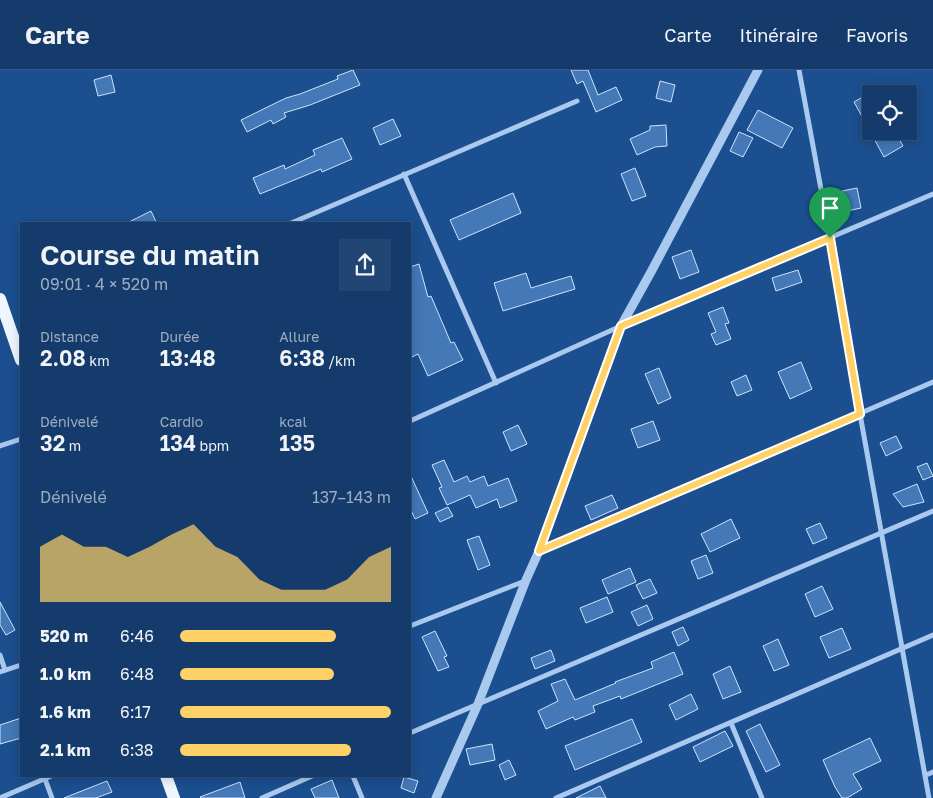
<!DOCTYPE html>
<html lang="fr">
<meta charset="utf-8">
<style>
:root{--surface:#143b6b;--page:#214673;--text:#f1f3f6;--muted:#9dadc1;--line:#33557e;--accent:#ffd166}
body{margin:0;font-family:"Golos Text",sans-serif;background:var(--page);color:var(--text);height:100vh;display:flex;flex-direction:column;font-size:19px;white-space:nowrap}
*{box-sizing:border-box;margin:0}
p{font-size:16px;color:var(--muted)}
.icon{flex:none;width:28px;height:28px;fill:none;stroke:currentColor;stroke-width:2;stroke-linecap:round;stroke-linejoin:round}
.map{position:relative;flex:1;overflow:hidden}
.panel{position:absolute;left:20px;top:152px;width:391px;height:555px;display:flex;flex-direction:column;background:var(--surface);border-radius:0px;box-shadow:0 2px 12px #0003,0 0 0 1px var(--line)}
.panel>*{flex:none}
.tools{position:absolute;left:862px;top:15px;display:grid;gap:10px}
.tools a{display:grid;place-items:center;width:55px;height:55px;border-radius:0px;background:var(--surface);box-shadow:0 2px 12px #0003,0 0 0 1px var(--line);font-size:25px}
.pin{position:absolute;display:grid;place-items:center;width:42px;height:42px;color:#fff;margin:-51px -21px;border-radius:50% 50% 50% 0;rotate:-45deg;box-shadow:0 0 5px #0007}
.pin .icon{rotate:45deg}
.round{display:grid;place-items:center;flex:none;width:52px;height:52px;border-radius:0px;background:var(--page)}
.summary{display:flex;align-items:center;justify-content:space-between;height:85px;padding:0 20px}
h1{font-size:28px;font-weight:600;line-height:38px}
.metrics{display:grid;grid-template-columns:repeat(3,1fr);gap:8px;height:85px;padding:5px 20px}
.metrics div{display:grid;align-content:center}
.metrics b{font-size:21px;font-weight:600}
.metrics small{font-size:14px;font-weight:400}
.metrics p{font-size:14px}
.chart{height:140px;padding:10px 20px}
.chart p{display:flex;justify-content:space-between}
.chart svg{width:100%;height:90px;margin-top:5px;fill:var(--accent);opacity:.7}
ul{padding:0 20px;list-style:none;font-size:16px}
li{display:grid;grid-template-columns:80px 60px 1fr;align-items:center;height:38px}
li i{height:12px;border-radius:6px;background:var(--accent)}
header{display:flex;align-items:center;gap:30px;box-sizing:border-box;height:70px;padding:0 25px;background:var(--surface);border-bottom:1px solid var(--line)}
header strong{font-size:24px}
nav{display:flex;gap:28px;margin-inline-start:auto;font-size:18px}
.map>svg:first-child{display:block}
</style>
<header>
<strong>Carte</strong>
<nav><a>Carte</a><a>Itinéraire</a><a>Favoris</a></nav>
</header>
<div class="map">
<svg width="933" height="728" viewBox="0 0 933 728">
<rect width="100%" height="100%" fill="#1b4f8f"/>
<!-- building -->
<g fill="#4478b7" stroke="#cfe3fa">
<polygon points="353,0 360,15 310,35 284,43 286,47 273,54 271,50 247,62 241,50 286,28 300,24 338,9 337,6"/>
<polygon points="571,0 588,0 598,25 616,17 622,30 596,42 583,11 577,14"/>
<polygon points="111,5 115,22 98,26 94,10"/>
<polygon points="660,11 675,15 671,32 656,28"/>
<polygon points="871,22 871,61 895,61 903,76 884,87 854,32"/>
<polygon points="758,40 793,58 782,78 747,60"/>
<polygon points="393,49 401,66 380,75 373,58"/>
<polygon points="666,55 667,76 655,77 637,85 630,69 650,60 650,56"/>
<polygon points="739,62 753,68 743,87 730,81"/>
<polygon points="342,68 352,89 322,102 321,99 260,124 253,108 284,95 285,99 315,85 313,80"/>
<polygon points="635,98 646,126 632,131 621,104"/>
<polygon points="857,118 861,138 847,141 842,121"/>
<polygon points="513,123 521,143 459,170 450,150"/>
<polygon points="151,141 157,154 125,154"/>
<polygon points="691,180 699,202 680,209 672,187"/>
<polygon points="419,194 428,227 431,226 451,273 454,272 463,290 428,306 418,284 410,288 410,197"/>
<polygon points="798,200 802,212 776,221 772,208"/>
<polygon points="526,203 531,218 571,206 575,219 503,241 494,213"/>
<polygon points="723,237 729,253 725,254 731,269 716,275 711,264 716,262 708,243"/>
<polygon points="801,292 812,319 790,329 778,302"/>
<polygon points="659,298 671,328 658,334 645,304"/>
<polygon points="746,305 752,320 737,326 731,312"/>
<polygon points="653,351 660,370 638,378 631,359"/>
<polygon points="518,355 527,374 511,381 503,362"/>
<polygon points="896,366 902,378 886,386 880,373"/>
<polygon points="444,390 454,412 467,406 470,412 484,406 488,416 508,408 517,431 500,438 497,429 476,438 470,425 447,435 439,418 442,417 432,395"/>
<polygon points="927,393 933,406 923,410 917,397"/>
<polygon points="410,404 428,443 415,449 410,438"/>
<polygon points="917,414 924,432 903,437 893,424"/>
<polygon points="612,425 618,438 591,450 585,436"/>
<polygon points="448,437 453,446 440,452 435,443"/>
<polygon points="731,449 740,468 710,482 701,464"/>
<polygon points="820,453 827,468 813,474 806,459"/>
<polygon points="479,466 490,495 478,500 467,470"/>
<polygon points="706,485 713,503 698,509 691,491"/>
<polygon points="630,498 636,512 608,524 602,510"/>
<polygon points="650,509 657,523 643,529 636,515"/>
<polygon points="822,516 833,539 815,547 805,524"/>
<polygon points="607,527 613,542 586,553 580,538"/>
<polygon points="0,532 15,560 6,565 0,555"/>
<polygon points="647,535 653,549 638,556 631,542"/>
<polygon points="683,557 689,570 678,576 672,562"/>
<polygon points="842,558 851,579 829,588 820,567"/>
<polygon points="435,561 447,586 444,587 449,597 438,601 422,567"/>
<polygon points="778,569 789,595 774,601 763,576"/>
<polygon points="551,580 555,591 535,599 531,588"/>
<polygon points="674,582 683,604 621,629 620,626 593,636 595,642 575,650 573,647 546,659 538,641 558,631 551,614 565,609 575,630 616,613 615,612 653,598 651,592"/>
<polygon points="730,596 741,622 723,629 713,604"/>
<polygon points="691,624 698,639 676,650 669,635"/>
<polygon points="21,648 21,668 0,674 0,655"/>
<polygon points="632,649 642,672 575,700 565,676"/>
<polygon points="760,654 780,695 766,702 746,661"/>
<polygon points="725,661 733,676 700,692 693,677"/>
<polygon points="870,668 881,691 853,704 862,719 847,728 842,728 835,717 823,690"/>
<polygon points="492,674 495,690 470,695 466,679"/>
<polygon points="509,690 516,705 505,710 499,695"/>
<polygon points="404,707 418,711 414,723 401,718"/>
<polygon points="332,710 339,728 315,728 311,719"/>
<polygon points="107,711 112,722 96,728 64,728"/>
<polygon points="240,712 245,728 201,728 200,727"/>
<polygon points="600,716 606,728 576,728"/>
</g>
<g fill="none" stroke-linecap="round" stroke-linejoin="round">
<!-- minor -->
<g stroke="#a9c9ee" stroke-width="5">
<polyline points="799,0 830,168 860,344 929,728"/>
<polyline points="404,104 496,313"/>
<polyline points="289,154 577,31"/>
<polyline points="410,351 621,256 933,124"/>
<polyline points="0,376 21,369"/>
<polyline points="539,481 933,312"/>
<polyline points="410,556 525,511"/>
<polyline points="0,585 5,600"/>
<polyline points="0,602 21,595"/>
<polyline points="731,653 762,728"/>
<polyline points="410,663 933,441"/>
<polyline points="926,705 933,702"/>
<polyline points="353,706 362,728"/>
<polyline points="45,709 52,728"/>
<polyline points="0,728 51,706"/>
<polyline points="262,728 312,706"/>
<polyline points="556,728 933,565"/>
</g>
<!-- tertiary -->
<polyline stroke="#a9c9ee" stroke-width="9" points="436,728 478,634 526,510 539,481 621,256 651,202 758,0"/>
<!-- primary -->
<g stroke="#f0f6ff" stroke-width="12">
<polyline points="0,229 21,290"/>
<polyline points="166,706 174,728"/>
</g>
</g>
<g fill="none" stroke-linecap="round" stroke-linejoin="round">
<defs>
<polygon id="route" points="830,168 860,344 539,481 621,256"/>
</defs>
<!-- route casing -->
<use href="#route" stroke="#fff" stroke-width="10"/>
<!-- route -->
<use href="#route" stroke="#ffd166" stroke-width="6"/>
</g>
</svg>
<div class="tools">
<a><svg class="icon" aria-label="locate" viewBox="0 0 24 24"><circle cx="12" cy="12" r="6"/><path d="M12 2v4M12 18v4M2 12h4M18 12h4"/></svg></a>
</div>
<div class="pin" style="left:830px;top:168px;background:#1e9e55"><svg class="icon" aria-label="arrive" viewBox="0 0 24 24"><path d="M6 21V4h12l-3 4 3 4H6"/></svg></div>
<section class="panel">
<div class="summary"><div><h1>Course du matin</h1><p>09:01 · 4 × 520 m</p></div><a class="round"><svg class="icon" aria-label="share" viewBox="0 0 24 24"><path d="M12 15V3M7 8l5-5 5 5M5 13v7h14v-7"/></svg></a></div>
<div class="metrics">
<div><p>Distance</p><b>2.08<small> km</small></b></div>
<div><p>Durée</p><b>13:48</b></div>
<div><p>Allure</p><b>6:38<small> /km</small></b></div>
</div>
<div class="metrics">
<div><p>Dénivelé</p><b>32<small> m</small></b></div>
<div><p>Cardio</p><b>134<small> bpm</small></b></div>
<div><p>kcal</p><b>135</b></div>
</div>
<div class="chart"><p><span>Dénivelé</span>137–143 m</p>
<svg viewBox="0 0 160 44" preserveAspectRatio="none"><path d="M0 44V17L10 11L20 17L30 17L40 22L50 17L60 11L70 6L80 17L90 22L100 33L110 38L120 38L130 38L140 33L150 22L160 17V44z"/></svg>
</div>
<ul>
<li><b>520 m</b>6:46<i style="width:74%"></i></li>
<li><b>1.0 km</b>6:48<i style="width:73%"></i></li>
<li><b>1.6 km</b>6:17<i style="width:100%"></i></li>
<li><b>2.1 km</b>6:38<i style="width:81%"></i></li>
</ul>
</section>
</div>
